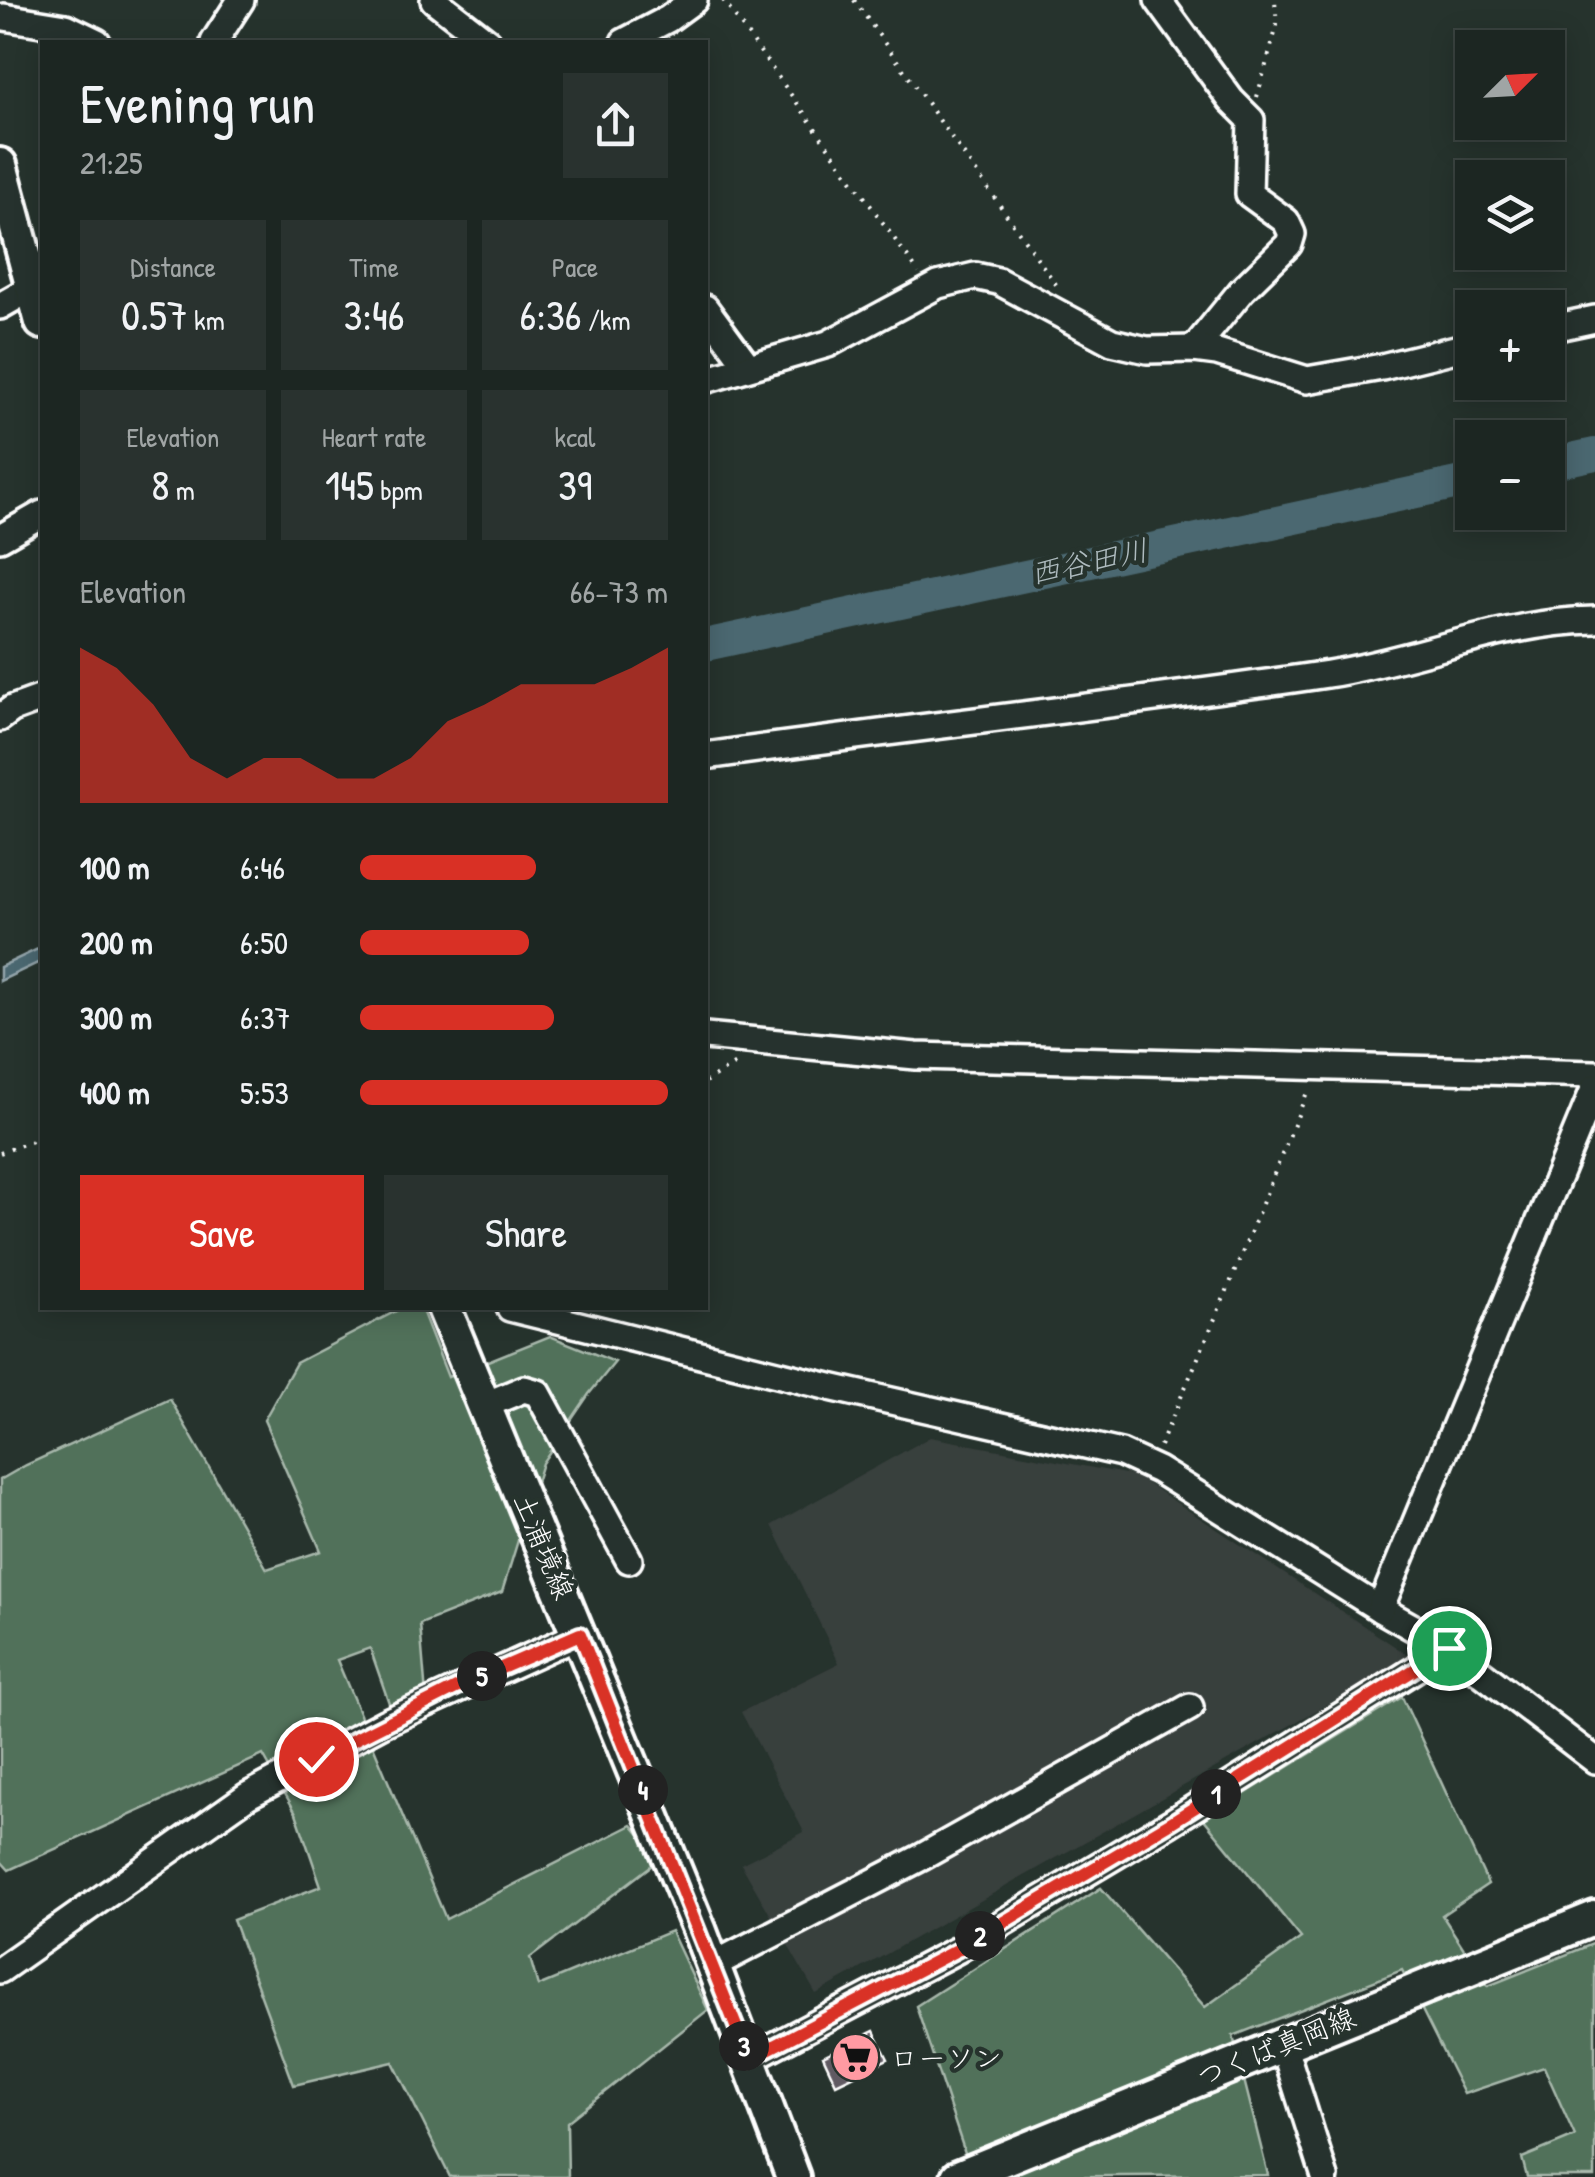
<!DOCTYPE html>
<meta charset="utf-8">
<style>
:root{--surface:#1c2622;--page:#29322f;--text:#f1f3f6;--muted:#a0a5a5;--line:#3a4340;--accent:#d93025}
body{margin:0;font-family:"Patrick Hand","Klee One",sans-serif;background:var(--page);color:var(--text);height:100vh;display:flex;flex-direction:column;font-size:38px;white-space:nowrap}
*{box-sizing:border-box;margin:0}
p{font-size:32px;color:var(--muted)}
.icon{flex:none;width:55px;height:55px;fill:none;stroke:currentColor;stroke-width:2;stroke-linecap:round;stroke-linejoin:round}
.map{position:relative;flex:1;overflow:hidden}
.panel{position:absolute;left:40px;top:40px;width:668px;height:1270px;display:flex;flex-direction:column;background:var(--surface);border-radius:0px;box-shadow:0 5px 25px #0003,0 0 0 2px var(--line)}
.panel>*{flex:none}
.needle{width:65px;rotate:66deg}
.tools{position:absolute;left:1455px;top:30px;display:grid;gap:20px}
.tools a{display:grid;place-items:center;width:110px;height:110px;border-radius:0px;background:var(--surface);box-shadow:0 5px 25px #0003,0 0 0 2px var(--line);font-size:50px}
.pin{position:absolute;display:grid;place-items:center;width:85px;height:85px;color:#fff;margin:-42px;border:5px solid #fff;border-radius:50%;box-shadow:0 2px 10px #0007}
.km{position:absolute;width:50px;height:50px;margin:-25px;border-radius:50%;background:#222;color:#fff;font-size:28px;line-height:50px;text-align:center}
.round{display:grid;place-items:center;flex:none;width:105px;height:105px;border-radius:0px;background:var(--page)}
.overview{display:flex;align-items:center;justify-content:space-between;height:170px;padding:0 40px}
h1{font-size:55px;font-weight:600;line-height:75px}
.figures{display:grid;grid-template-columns:repeat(3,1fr);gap:15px;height:170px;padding:10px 40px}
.figures div{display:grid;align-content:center;border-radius:0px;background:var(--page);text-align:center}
.figures b{font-size:42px;font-weight:600}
.figures small{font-size:28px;font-weight:400}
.figures p{font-size:28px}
.chart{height:280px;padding:20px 40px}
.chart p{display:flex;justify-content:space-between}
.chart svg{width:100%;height:180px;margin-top:10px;fill:var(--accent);opacity:.7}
.primary-button{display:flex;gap:20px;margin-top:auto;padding:20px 40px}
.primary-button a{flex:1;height:115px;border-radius:0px;background:var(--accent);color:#fff;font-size:40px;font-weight:600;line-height:115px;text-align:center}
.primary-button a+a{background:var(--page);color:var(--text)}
ul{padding:0 40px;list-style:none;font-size:32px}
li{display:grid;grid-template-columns:160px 120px 1fr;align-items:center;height:75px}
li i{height:25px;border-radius:12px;background:var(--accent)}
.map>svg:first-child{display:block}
</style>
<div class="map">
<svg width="1595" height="2177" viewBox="0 0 1595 2177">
<rect width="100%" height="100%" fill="#26332d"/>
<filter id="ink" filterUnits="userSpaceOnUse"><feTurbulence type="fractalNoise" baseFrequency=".01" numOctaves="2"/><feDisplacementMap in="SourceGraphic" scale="20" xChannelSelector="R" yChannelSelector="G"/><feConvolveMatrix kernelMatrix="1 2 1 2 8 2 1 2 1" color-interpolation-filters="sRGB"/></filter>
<g filter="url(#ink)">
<!-- built -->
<polygon fill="#383f3d" points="930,1437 1136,1476 1411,1657 816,1994 741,1864 804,1832 741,1712 839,1663 772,1525"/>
<!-- green -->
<g fill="#51715a" stroke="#a8b8ac" stroke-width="2.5">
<polygon points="402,1308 421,1308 448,1377 550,1336 615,1362 589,1394 542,1463 502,1592 420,1624 426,1696 391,1709 370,1648 337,1660 446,1919 632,1825 660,1859 530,1958 538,1986 671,1931 708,2010 567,2122 568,2177 450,2177 393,2062 294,2085 233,1920 321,1886 296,1813 263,1755 9,1870 0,1860 0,1480 26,1465 170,1399 267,1569 321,1551 264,1420 296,1363"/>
<polygon points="1402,1697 1488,1884 1442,1915 1488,1986 1595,1943 1595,2177 1527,2177 1522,2158 1575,2136 1544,2067 1464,2094 1402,1970 1233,2036 1268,2175 973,2177 916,2006 1101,1888 1205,2007 1301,1938 1204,1819"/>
</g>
<!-- water -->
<g fill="#4b6871" stroke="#93a4aa" stroke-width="2.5">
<polygon points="787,619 789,631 705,651 705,639"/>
<polygon points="42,947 42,961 0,981 0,967"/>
</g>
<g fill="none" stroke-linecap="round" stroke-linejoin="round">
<!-- river -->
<g stroke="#4b6871" stroke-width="32">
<polyline points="1548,464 1595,454"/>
<polyline points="705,645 1472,480"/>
</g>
</g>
<!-- building -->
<polygon fill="#615a62" stroke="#fff" stroke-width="2.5" points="874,2031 888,2059 836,2084 823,2056"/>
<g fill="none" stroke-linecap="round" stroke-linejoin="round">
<defs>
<g id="minor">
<polyline points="434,0 488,42"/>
<polyline points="1158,0 1231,100 1251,120 1249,194 1286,221 1292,234 1289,244 1242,290 1194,349"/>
<polyline points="4,17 66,27 97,42"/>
<polyline points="214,42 241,0"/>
<polyline points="624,42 668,19 694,0"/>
<polyline points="0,306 42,282"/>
<polyline points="705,308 747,365"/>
<polyline points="1548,329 1595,319"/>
<polyline points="705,380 828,344 938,285 975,276 998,281 1112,342 1147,350 1194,349 1217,352 1307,380 1382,367 1472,345"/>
<polyline points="0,538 42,514"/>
<polyline points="0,718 12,709 42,698"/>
<path d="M705 756C913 727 1121 705 1328 674 1417 660 1504 621 1595 620"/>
<polyline points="705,1036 916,1056 1595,1074"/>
<polyline points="510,1308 834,1388 1121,1453 1158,1470 1380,1609 1449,1648 1595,1760"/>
<polyline points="485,1405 524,1389 538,1393 629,1560"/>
<polyline points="1380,1609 1595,1087"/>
<polyline points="713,1965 922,1857 1190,1707"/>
<polyline points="0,1970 247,1796 384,1723 580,1634"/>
<polyline points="1283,2044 1325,2177"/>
<polyline points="749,2059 957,1950 1170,1823 1449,1648"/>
</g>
<g id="major">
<polyline points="0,165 42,322"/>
<polyline points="444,1308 699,1929 793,2177"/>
<polyline points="958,2177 1595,1918"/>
</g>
</defs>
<!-- minor casing -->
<use href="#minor" stroke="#fff" stroke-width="32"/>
<!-- major casing -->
<use href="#major" stroke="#fff" stroke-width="40"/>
<!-- path -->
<g stroke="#fff" stroke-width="4" stroke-dasharray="2.5 8" stroke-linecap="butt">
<polyline points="723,0 919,273"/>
<polyline points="854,0 1060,290"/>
<polyline points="1257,97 1277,26 1275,0"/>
<polyline points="705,1082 739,1062"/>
<polyline points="0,1153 42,1137"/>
<polyline points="1160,1446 1226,1293 1308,1090"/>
</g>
<!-- minor -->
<use href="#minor" stroke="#26332d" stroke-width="25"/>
<!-- major -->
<use href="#major" stroke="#26332d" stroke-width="32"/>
</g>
</g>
<g fill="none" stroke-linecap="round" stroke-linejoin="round" filter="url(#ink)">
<defs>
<polyline id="route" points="316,1759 460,1686 580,1634 749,2059 957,1950 1170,1823 1449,1648"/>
</defs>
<!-- route casing -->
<use href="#route" stroke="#fff" stroke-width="20"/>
<!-- route -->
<use href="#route" stroke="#d93025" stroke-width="12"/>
</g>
<!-- icons -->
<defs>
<symbol id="supermarket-disc" viewBox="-11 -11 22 22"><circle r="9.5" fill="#ff9aa2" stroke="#26332d"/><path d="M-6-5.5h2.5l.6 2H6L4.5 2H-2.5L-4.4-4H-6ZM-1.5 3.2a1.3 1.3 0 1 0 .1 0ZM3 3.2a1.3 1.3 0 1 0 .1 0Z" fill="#111"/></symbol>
</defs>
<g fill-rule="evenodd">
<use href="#supermarket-disc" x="828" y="2030" width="55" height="55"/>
</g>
<g text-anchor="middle" stroke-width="9" stroke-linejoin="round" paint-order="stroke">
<!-- street labels -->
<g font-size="28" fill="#fff" stroke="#26332d">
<text transform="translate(544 1546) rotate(67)" y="10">土浦境線</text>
<text transform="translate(1276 2047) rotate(-22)" y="10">つくば真岡線</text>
</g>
<!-- poi labels -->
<g font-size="28" fill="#fff" stroke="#26332d" text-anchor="start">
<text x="890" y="2068">ローソン</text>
</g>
<!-- water labels -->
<g font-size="30" font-style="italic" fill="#aebbbf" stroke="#26332d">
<text transform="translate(1089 562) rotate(-12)" y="10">西谷田川</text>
</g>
</g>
</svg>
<div class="tools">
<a><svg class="needle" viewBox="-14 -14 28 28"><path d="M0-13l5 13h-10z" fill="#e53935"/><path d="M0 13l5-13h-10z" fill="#a0a5a5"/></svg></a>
<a><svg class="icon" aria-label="layers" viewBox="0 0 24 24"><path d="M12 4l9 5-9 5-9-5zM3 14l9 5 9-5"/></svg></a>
<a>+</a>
<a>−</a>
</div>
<div class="pin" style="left:1449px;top:1648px;background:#1e9e55"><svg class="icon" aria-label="arrive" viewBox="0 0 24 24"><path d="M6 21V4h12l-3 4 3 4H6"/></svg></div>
<div class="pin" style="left:316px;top:1759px;background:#d93025"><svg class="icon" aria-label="check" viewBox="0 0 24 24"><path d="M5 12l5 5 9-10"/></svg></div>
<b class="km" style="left:1216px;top:1794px">1</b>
<b class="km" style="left:980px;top:1936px">2</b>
<b class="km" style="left:744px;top:2046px">3</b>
<b class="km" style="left:643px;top:1790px">4</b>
<b class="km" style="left:482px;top:1676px">5</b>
<section class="panel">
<div class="overview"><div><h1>Evening run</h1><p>21:25</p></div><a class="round"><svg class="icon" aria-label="share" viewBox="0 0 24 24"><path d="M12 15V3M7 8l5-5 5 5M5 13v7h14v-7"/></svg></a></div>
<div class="figures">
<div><p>Distance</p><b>0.57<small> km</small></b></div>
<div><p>Time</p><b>3:46</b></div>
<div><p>Pace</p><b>6:36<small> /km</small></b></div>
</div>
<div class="figures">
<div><p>Elevation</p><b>8<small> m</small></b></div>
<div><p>Heart rate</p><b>145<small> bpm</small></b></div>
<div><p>kcal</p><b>39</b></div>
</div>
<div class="chart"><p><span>Elevation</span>66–73 m</p>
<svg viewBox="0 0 160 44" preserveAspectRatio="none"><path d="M0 44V6L10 11L20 20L30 33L40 38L50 33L60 33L70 38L80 38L90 33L100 24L110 20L120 15L130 15L140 15L150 11L160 6V44z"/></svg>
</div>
<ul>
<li><b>100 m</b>6:46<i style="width:57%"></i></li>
<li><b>200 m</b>6:50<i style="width:55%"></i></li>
<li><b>300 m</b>6:37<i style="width:63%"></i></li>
<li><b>400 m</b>5:53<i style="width:100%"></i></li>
</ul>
<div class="primary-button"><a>Save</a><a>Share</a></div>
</section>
</div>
